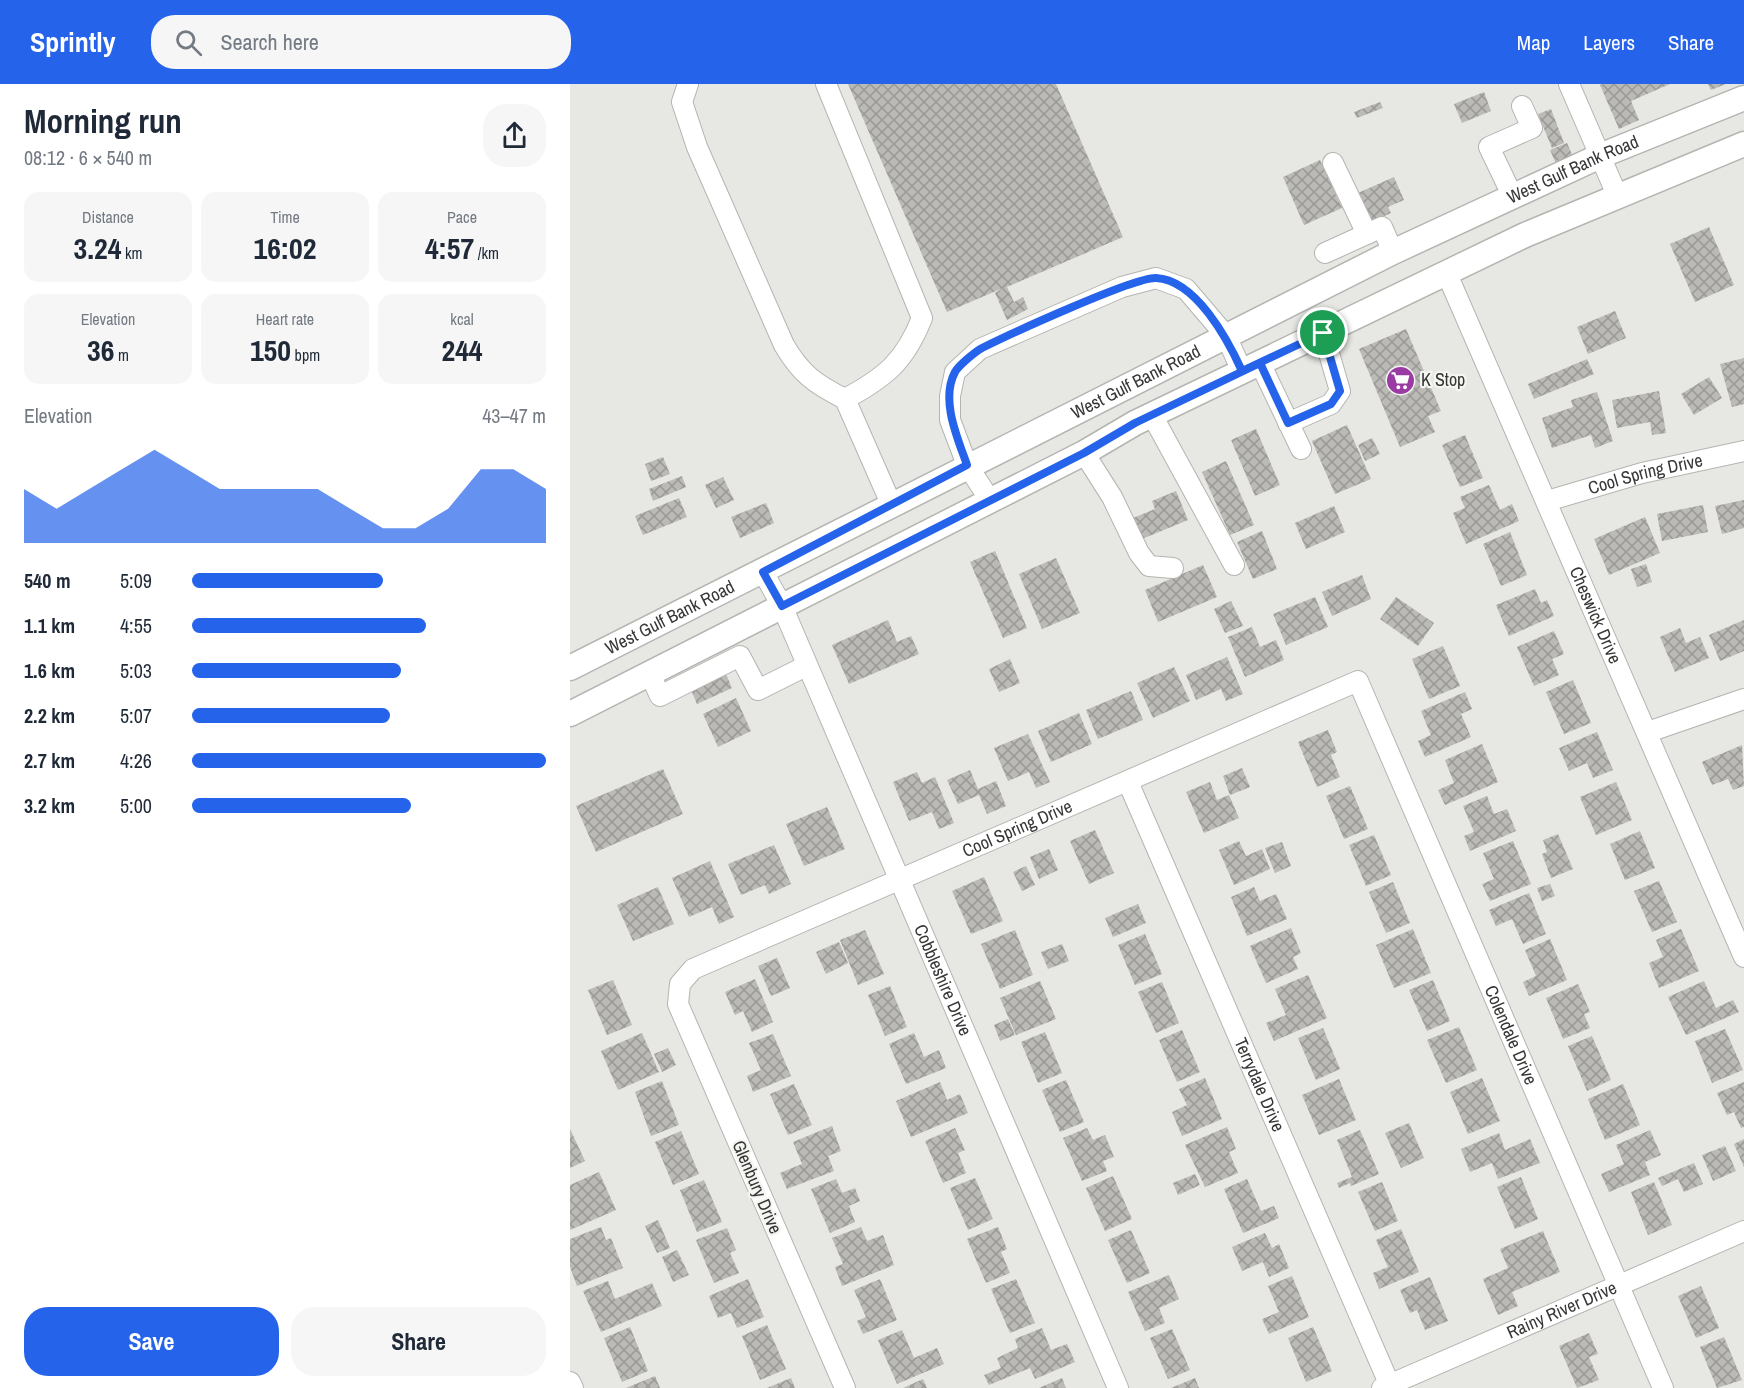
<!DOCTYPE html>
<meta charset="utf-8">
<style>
:root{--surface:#fff;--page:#f6f6f7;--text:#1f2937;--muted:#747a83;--accent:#2563eb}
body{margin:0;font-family:"Archivo Narrow",sans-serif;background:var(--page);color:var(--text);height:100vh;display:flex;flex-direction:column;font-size:22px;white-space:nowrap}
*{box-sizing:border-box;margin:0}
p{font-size:20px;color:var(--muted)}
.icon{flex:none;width:33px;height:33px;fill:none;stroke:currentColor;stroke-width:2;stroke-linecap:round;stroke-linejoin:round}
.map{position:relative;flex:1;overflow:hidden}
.side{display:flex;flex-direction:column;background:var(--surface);width:570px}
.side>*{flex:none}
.pin{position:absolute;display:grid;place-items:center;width:51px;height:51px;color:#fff;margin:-26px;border:3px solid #fff;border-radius:50%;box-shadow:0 2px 6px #0007}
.round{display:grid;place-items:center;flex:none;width:63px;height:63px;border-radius:24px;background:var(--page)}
.headline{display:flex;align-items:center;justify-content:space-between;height:102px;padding:0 24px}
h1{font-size:33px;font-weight:700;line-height:45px}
.stats{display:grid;grid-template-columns:repeat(3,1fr);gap:9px;height:102px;padding:6px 24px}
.stats div{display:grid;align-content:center;border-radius:15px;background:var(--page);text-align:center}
.stats b{font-size:30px;font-weight:700}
.stats small{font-size:16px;font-weight:400}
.stats p{font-size:16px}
.chart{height:168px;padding:12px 24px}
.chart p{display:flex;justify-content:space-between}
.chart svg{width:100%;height:108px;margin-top:6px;fill:var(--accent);opacity:.7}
.button{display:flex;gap:12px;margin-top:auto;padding:12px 24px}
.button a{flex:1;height:69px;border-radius:24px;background:var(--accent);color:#fff;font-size:24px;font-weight:700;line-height:69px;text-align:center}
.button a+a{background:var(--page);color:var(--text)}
ul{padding:0 24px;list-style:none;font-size:20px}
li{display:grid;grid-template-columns:96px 72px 1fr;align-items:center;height:45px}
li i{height:15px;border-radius:8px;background:var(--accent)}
header{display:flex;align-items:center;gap:36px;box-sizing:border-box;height:84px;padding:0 30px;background:var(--accent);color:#fff}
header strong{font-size:28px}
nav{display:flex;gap:33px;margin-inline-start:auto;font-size:21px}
.search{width:420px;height:54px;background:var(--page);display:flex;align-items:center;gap:15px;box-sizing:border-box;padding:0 21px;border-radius:24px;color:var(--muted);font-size:22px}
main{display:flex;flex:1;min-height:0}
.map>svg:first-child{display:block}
</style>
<header>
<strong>Sprintly</strong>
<div class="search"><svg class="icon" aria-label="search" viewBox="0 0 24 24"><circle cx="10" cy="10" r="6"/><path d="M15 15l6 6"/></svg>Search here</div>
<nav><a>Map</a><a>Layers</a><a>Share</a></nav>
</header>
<main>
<section class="side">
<div class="headline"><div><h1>Morning run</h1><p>08:12 · 6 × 540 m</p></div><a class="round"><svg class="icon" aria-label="share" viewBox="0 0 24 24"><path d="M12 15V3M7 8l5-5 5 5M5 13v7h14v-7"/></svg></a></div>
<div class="stats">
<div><p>Distance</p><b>3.24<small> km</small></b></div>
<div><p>Time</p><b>16:02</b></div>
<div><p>Pace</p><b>4:57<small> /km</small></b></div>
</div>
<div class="stats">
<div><p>Elevation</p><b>36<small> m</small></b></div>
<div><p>Heart rate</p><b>150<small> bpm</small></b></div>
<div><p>kcal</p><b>244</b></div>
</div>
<div class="chart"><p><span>Elevation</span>43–47 m</p>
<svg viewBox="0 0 160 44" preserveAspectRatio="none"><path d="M0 44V22L10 30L20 22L30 14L40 6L50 14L60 22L70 22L80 22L90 22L100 30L110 38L120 38L130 30L140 14L150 14L160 22V44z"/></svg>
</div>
<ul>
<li><b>540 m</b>5:09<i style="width:54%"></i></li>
<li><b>1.1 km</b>4:55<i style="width:66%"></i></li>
<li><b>1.6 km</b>5:03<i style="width:59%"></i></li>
<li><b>2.2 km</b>5:07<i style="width:56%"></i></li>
<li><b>2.7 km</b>4:26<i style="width:100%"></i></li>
<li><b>3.2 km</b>5:00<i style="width:62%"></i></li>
</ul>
<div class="button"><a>Save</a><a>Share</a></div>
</section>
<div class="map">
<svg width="1174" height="1304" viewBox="0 0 1174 1304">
<defs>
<pattern id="building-cross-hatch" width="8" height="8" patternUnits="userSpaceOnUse" patternTransform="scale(1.5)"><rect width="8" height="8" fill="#bcbab6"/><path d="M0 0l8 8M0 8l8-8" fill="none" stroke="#9a9895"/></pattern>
</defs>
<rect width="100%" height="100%" fill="#e7e8e4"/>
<!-- building -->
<g fill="url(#building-cross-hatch)">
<polygon points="278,0 486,0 553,153 437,203 444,218 453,213 458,225 437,236 425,209 433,204 377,228"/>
<polygon points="1033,0 1100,0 1061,17 1069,36 1049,45 1030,1"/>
<polygon points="1138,0 1156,0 1141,6"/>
<polygon points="914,8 921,27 892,39 884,20"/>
<polygon points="810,18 813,24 787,34 784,28"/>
<polygon points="981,25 994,59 982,64 968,30"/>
<polygon points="997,59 1004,75 987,82 980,66"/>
<polygon points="750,76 772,124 734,141 713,93"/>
<polygon points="824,93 834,116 818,123 821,129 801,138 788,109"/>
<polygon points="1139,143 1164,201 1125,218 1100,160"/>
<polygon points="1045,227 1056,254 1018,270 1007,243"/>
<polygon points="836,245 871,327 858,332 865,348 830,363 789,265"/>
<polygon points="1174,274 1174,320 1162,323 1150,280"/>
<polygon points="1017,275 1024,290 964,315 958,300"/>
<polygon points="1139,293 1152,314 1124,331 1111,310"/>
<polygon points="1089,307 1096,349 1082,351 1080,338 1047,344 1042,316"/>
<polygon points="1027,308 1043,357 1025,364 1021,351 982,364 972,334 1003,323 1001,316"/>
<polygon points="777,341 801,395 765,410 742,357"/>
<polygon points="686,345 710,401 685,412 661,356"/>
<polygon points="895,351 913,394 890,403 872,361"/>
<polygon points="802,354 810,370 795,377 788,361"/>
<polygon points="93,373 100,390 81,397 75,380"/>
<polygon points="656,377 684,441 660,451 632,388"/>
<polygon points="112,392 116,403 83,417 79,405"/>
<polygon points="153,393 164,416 146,424 135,401"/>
<polygon points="919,401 930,426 942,420 949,437 896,460 883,429 895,424 890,413"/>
<polygon points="606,407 618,436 572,455 563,434 585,425 582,417"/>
<polygon points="109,414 117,433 73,451 65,432"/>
<polygon points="1174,416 1174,444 1152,450 1145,422"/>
<polygon points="196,419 204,439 170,454 161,433"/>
<polygon points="1133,421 1138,448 1092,457 1087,430"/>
<polygon points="764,422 775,448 736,465 725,439"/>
<polygon points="1075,433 1090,469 1039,491 1024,455"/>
<polygon points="692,447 707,485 683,495 667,458"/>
<polygon points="940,448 957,491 931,502 913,460"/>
<polygon points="425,467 457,544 433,554 400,478"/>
<polygon points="486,474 510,529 472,545 449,490"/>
<polygon points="1076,480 1082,498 1067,503 1061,485"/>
<polygon points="633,481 647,513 588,538 575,506"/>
<polygon points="792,491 801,515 762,532 752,508"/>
<polygon points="965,505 971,519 977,516 984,532 939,552 926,521"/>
<polygon points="745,513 758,543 716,561 703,530"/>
<polygon points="826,513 864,539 848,562 810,535"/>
<polygon points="661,517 673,542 655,549 644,525"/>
<polygon points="318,536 327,558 341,552 349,570 279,600 262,561"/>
<polygon points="1174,536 1174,567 1150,577 1139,551"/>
<polygon points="682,543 690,563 706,556 714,576 675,593 658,553"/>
<polygon points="1110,544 1116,559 1130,553 1139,574 1105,588 1090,553"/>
<polygon points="984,547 994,570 982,575 989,591 964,602 947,563"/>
<polygon points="873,562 890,602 859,615 842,575"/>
<polygon points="657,573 673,610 656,617 651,605 626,616 616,591"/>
<polygon points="440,575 450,599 429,608 419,585"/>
<polygon points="604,583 620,617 583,634 567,599"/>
<polygon points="156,590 162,604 127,620 121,606"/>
<polygon points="1003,596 1021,639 994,650 976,608"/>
<polygon points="561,607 573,636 528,655 516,626"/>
<polygon points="895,608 902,625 891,630 901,653 855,673 848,657 861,651 851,627"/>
<polygon points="166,614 181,647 148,663 133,630"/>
<polygon points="509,629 522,660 481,678 468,647"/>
<polygon points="758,646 767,668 761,671 770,693 747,703 728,658"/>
<polygon points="1027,648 1043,686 1023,694 1017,679 999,687 989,664"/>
<polygon points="458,650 480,698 466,704 459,688 438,697 424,664"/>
<polygon points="912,660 928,698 875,721 868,706 884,699 875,676"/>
<polygon points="1172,661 1174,702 1163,706 1158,695 1142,701 1132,678"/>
<polygon points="672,684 680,703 660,711 653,692"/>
<polygon points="93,685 113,730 26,768 6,722"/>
<polygon points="400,686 408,705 426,697 436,722 417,730 409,711 388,720 377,696"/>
<polygon points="347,688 352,699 365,693 384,739 369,745 362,728 339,737 323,698"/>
<polygon points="640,698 647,716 659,711 669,734 634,749 616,708"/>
<polygon points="1046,698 1062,736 1026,751 1010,713"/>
<polygon points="780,702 798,745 774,755 756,712"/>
<polygon points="917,712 924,730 937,725 946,747 900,767 894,752 904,748 893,722"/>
<polygon points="257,723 275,765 234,782 216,740"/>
<polygon points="525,746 544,789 519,800 500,757"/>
<polygon points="1070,747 1085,784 1055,796 1040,760"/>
<polygon points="988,750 1003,785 981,794 972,770 977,768 973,756"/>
<polygon points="804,751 821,791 796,802 779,761"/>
<polygon points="669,757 676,772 692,765 700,785 664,801 649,766"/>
<polygon points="943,757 961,800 920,817 912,800 924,795 913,769"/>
<polygon points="712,758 721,782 705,789 695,764"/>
<polygon points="204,761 221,800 199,810 195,801 171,811 158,780"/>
<polygon points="479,765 488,786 469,795 460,773"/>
<polygon points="140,777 164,833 149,840 142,823 119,833 102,794"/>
<polygon points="456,782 465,801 452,807 443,788"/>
<polygon points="414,793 433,837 401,850 382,807"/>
<polygon points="1089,797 1107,838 1082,848 1064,807"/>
<polygon points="823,798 840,839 816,849 799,808"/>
<polygon points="980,800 985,812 972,817 967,804"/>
<polygon points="88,803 104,840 63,857 47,821"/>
<polygon points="684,803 690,817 706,810 717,835 677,852 661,813"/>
<polygon points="959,809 976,850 953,860 942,835 926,842 919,826"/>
<polygon points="568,820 576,839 543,853 535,834"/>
<polygon points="721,844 731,869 723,873 728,885 696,899 680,862"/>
<polygon points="843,845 861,889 824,904 806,861"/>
<polygon points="1111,845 1129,887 1089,904 1079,879 1093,873 1086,856"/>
<polygon points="295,846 314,890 288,901 270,856"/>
<polygon points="445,846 463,891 430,905 411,860"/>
<polygon points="575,850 592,890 565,901 548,861"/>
<polygon points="980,855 997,896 959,912 953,898 966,892 955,866"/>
<polygon points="269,858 278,879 256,890 246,868"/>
<polygon points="492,860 499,877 478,885 471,868"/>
<polygon points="207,874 220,904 201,912 188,882"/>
<polygon points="738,891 757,934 704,957 696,939 716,931 705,905"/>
<polygon points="185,895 203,938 182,948 173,927 165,931 155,908"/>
<polygon points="43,896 62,941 37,951 18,906"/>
<polygon points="863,896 880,937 857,947 839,906"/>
<polygon points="470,897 486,935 446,951 430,914"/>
<polygon points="1134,897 1146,924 1163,916 1169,928 1116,951 1098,913"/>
<polygon points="592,898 609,939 586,949 568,908"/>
<polygon points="1008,900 1020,928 1014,930 1020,944 993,955 976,914"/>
<polygon points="320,902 337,943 315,952 298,911"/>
<polygon points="438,935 445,951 430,957 424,941"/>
<polygon points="889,943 907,986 876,999 857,956"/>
<polygon points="753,944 770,985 746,996 728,954"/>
<polygon points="1155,945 1173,986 1142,999 1125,957"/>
<polygon points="612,946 630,988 607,998 589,956"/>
<polygon points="475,948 492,989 468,999 451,958"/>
<polygon points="72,949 89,988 48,1006 31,967"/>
<polygon points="344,949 354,973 369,966 376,984 336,1000 319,960"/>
<polygon points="203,950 221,992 183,1008 177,992 191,986 179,959"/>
<polygon points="1022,952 1041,996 1017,1007 998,962"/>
<polygon points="98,964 106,981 92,988 84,970"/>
<polygon points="635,994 652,1035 612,1052 602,1028 617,1021 609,1005"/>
<polygon points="912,994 930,1037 898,1050 880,1008"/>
<polygon points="769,995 786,1036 749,1051 732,1011"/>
<polygon points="496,996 514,1038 490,1048 472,1006"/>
<polygon points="92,997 109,1041 81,1052 65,1008"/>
<polygon points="370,998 377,1016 390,1010 398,1029 341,1053 326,1017"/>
<polygon points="1174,998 1174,1043 1171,1044 1164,1028 1157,1031 1147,1009"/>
<polygon points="224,1000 242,1041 218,1051 200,1010"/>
<polygon points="1053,1000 1070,1041 1035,1056 1018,1015"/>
<polygon points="839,1039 854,1074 831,1084 815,1049"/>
<polygon points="262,1042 271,1067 258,1072 264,1087 217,1105 210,1089 232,1080 223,1058"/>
<polygon points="657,1043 666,1065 659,1068 668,1089 635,1103 615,1061"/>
<polygon points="385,1044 395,1066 388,1069 396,1089 373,1099 355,1057"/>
<polygon points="517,1044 523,1056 535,1051 544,1073 533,1077 537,1087 512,1097 493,1054"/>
<polygon points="0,1045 15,1077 0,1084"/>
<polygon points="790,1046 809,1090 781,1102 780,1099 769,1104 767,1099 782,1093 767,1056"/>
<polygon points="1080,1046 1091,1071 1075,1078 1080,1091 1039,1108 1031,1090 1054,1080 1046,1061"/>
<polygon points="111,1047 129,1090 103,1101 85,1058"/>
<polygon points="929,1049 935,1066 960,1055 970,1079 928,1095 922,1079 900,1088 891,1065"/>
<polygon points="1174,1055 1174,1083 1164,1060"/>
<polygon points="1155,1062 1166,1087 1143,1097 1132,1071"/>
<polygon points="1124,1079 1133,1100 1114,1108 1108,1095 1092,1102 1088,1094"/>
<polygon points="29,1088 46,1126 0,1146 0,1101"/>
<polygon points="625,1090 630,1101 608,1111 603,1099"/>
<polygon points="543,1092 562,1135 535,1147 516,1104"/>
<polygon points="951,1093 968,1135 945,1145 927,1103"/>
<polygon points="405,1094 423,1135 398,1146 380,1104"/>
<polygon points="266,1095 272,1109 285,1104 290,1117 279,1122 285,1138 260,1149 241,1105"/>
<polygon points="677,1095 691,1127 704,1122 709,1134 673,1149 654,1105"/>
<polygon points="134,1096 152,1138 127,1148 110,1106"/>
<polygon points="812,1098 828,1137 805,1147 788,1108"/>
<polygon points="1084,1098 1102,1141 1078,1151 1061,1108"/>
<polygon points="88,1136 100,1164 87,1169 75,1142"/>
<polygon points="31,1143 36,1156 41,1154 53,1184 7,1202 0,1183 0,1155"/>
<polygon points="291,1143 297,1157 313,1151 324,1181 272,1202 265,1183 273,1180 262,1154"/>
<polygon points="428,1143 437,1165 431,1168 440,1189 416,1199 397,1155"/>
<polygon points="157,1144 166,1166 160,1169 169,1189 144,1199 126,1156"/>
<polygon points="831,1145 849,1188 809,1205 803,1189 818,1183 806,1156"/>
<polygon points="561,1146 580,1189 557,1199 538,1156"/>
<polygon points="973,1147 990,1188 942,1208 948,1222 928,1231 913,1195 938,1184 930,1165"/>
<polygon points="695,1149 702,1164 709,1160 719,1184 699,1193 693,1178 672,1187 662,1163"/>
<polygon points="107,1166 119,1191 103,1198 92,1173"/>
<polygon points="599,1191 609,1215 589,1224 595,1239 575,1247 558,1208"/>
<polygon points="722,1192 739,1233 699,1250 692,1235 709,1228 698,1202"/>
<polygon points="860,1193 878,1237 855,1246 847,1226 840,1229 830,1206"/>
<polygon points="178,1195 194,1233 167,1244 161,1229 148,1234 139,1212"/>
<polygon points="310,1195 327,1236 293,1250 287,1237 296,1233 284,1206"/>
<polygon points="446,1195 465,1239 440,1249 421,1205"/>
<polygon points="38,1197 45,1215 82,1199 92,1222 31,1248 13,1207"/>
<polygon points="1131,1202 1149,1244 1126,1254 1108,1212"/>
<polygon points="197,1241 216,1285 190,1296 172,1252"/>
<polygon points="60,1243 78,1287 52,1298 34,1254"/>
<polygon points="743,1243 762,1287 736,1298 718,1254"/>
<polygon points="472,1244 481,1266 497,1260 505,1278 465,1295 460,1284 419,1301 414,1291 431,1284 427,1274 448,1264 445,1255"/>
<polygon points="602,1245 620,1286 598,1295 580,1254"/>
<polygon points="332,1246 344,1274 367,1264 374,1280 327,1300 308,1256"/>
<polygon points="1019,1249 1028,1270 1019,1273 1029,1296 1007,1304 989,1262"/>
<polygon points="1154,1253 1172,1296 1147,1304 1130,1263"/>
<polygon points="85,1292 90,1304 56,1304"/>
<polygon points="221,1294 225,1304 197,1304"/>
<polygon points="492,1294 496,1304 469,1304"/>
<polygon points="625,1294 629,1304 601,1304"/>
<polygon points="353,1295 357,1304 333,1304"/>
</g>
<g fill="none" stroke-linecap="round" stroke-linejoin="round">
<defs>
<g id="minor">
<path d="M118 0 112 18 127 63 214 261C231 290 245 300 275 315L322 422"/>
<path d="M256 0 352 234C335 277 316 293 275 315"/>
<polyline points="999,0 1047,111"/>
<polyline points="763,79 797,150"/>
<polyline points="942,111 919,63 962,44 952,22"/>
<polyline points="755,169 812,143 823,168"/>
<path id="s1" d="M877 190 1174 873"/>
<polyline points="690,279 731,365"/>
<polyline points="582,331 664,481"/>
<polyline points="718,339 761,320 770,307 753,249"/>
<polyline points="514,369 542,413 569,469 579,482 603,484"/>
<polyline points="420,416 397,381 380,336 380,312 385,288 410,265 552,203 586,194 616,205 656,252 672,287"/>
<path id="s2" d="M977 417 1072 389 1174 367"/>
<path id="s3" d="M193 488 212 522 548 1304"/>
<polyline points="80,590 90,612 170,572 188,606 236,582"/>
<polyline points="1078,648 1174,615"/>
<path id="s4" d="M558 698 821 1304"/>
<polyline points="0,1298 3,1304"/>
<path id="s5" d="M275 1304 108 920 110 900 123 885 788 597 1093 1304"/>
<path id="s6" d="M812 1304 1174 1147"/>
</g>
<g id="major">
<path id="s7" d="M0 584 823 168 1030 72 1174 14"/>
<polyline points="0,630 514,369 565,339 955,151 1174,60"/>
</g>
</defs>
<!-- minor casing -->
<use href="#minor" stroke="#b4b5b1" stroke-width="22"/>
<!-- major casing -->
<use href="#major" stroke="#b4b5b1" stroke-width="27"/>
<!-- minor -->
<use href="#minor" stroke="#fff" stroke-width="20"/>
<!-- major -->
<use href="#major" stroke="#fff" stroke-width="24"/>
</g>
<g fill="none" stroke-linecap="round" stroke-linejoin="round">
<defs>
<path id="route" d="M753 249 672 287C658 256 626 196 586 194 564 193 438 251 412 264 405 268 389 281 385 288 370 316 388 355 397 381L193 488 212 522 514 369 565 339 690 279 718 339 761 320 770 307 753 249"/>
</defs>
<!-- route casing -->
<use href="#route" stroke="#fff" stroke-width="12"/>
<!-- route -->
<use href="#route" stroke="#2563eb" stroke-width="8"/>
</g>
<!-- icons -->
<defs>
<symbol id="supermarket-disc" viewBox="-11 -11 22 22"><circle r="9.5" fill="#9a3ba4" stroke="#f4f6f1"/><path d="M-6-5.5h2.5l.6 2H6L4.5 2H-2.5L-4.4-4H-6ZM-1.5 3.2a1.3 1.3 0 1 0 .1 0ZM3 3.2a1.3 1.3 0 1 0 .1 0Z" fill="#fff"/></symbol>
</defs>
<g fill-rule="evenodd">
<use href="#supermarket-disc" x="814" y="280" width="33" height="33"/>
</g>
<g text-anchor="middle" stroke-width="4.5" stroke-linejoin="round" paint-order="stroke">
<!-- street labels -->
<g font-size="18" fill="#373736" stroke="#f4f6f1">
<text dy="6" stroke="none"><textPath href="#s7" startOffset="1120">West Gulf Bank Road</textPath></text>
<text dy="6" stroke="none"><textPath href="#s7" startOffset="634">West Gulf Bank Road</textPath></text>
<text dy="6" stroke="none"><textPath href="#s2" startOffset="102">Cool Spring Drive</textPath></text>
<text dy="6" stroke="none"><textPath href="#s1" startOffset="372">Cheswick Drive</textPath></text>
<text dy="6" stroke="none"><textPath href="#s7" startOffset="112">West Gulf Bank Road</textPath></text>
<text dy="6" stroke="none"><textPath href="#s5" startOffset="812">Cool Spring Drive</textPath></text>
<text dy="6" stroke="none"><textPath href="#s3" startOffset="446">Cobbleshire Drive</textPath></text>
<text dy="6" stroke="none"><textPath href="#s5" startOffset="1569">Colendale Drive</textPath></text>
<text dy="6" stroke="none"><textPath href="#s4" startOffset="330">Terrydale Drive</textPath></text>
<text transform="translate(187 1103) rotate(67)" y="6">Glenbury Drive</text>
<text dy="6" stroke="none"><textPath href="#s6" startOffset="196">Rainy River Drive</textPath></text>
</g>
<!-- poi labels -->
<g font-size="18" fill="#373736" stroke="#f4f6f1" text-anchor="start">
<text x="851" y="302">K Stop</text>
</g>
</g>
</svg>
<div class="pin" style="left:753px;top:249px;background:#1e9e55"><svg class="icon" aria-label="arrive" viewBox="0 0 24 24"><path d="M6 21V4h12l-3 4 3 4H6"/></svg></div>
</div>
</main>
